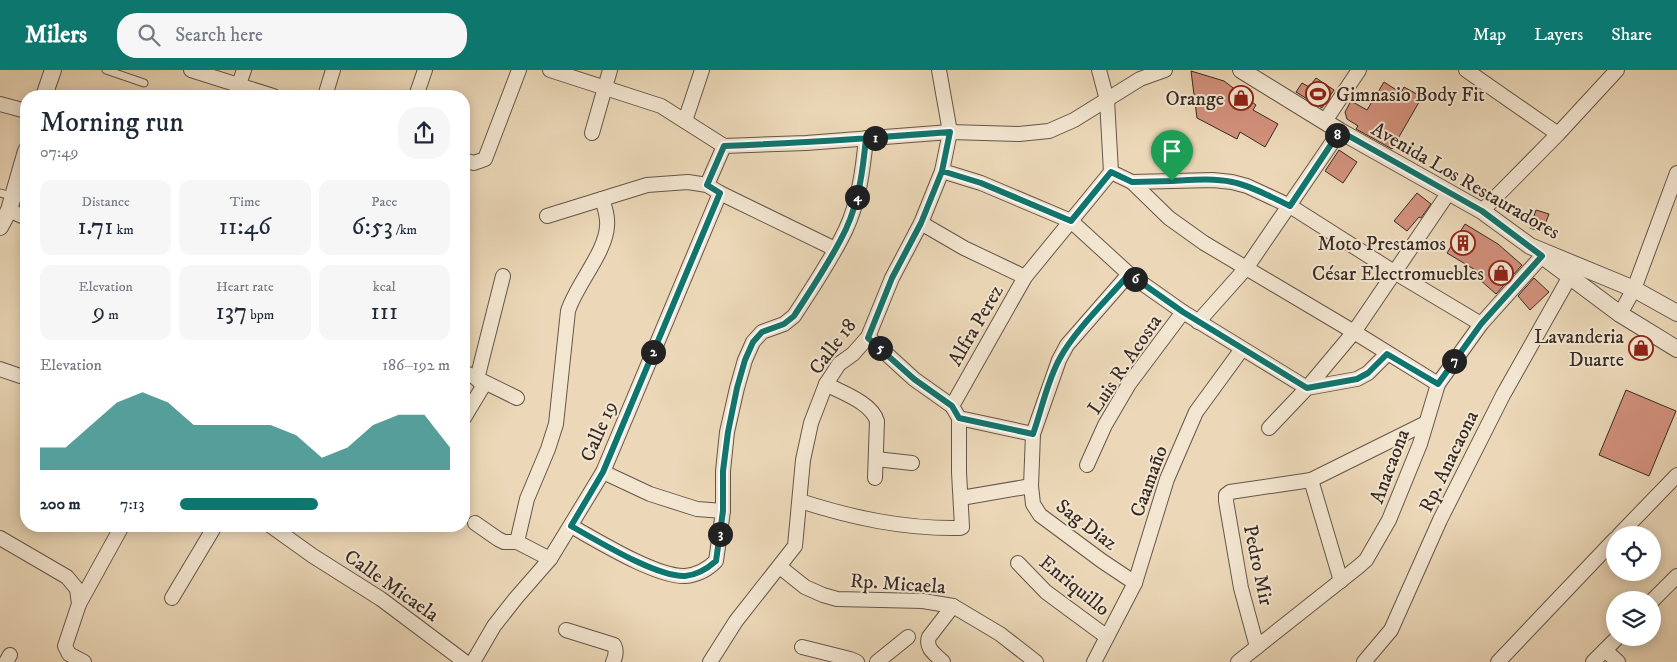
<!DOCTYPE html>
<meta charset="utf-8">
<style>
:root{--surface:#fff;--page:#f6f6f7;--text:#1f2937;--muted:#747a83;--accent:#0f766e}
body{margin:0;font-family:"IM FELL DW Pica",serif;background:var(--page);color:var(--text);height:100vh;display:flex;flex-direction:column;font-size:19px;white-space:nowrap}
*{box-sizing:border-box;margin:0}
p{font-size:16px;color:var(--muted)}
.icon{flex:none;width:28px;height:28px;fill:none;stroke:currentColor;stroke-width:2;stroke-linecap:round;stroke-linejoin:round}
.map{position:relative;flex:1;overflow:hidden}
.sheet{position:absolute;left:20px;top:20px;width:450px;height:442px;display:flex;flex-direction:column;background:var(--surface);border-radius:20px;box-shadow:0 2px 12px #0003}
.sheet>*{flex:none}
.tools{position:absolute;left:1606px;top:456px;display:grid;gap:10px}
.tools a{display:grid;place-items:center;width:55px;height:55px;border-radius:50%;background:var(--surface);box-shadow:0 2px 12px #0003;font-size:25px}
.pin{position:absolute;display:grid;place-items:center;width:42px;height:42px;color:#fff;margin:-51px -21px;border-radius:50% 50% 50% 0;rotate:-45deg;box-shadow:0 0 5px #0007}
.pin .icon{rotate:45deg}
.km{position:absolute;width:25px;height:25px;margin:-12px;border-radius:50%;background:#222;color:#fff;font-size:14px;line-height:25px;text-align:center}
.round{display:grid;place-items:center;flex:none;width:52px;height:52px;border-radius:20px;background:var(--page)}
.overview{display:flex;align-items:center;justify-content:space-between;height:85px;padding:0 20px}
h1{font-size:28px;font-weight:600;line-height:38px}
.stats{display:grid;grid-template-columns:repeat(3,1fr);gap:8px;height:85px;padding:5px 20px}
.stats div{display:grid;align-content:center;border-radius:12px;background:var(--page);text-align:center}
.stats b{font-size:25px;font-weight:600}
.stats small{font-size:14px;font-weight:400}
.stats p{font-size:14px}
.chart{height:140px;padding:10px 20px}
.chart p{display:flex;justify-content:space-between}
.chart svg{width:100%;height:90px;margin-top:5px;fill:var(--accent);opacity:.7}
ul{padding:0 20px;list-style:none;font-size:16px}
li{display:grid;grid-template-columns:80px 60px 1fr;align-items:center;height:38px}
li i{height:12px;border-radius:6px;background:var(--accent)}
header{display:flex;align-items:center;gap:30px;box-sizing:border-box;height:70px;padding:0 25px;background:var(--accent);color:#fff}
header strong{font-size:24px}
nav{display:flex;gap:28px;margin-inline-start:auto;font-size:18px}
.search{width:350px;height:45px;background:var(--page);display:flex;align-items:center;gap:12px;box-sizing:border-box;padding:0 18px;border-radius:20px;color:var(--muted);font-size:19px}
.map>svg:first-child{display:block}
</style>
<header>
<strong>Milers</strong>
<div class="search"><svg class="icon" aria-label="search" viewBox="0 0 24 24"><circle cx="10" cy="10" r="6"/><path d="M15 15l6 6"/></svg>Search here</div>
<nav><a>Map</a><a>Layers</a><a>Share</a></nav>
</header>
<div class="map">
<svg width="1677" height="592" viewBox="0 0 1677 592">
<rect width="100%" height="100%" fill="#ecd8b8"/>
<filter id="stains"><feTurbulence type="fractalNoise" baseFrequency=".004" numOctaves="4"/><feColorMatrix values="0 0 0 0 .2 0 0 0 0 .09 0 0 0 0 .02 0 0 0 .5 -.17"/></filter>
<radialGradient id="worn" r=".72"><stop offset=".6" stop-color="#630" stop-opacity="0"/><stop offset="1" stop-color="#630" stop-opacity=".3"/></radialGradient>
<!-- building -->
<g fill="#d2917c" stroke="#372a25">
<polygon points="1191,1 1224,11 1256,35 1253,40 1278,54 1265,77 1240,62 1237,69 1197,48"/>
<polygon points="1316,8 1334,20 1322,38 1296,22 1302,13 1309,17"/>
<polygon points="1384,12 1401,23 1404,17 1422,27 1392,79 1356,59 1358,56 1347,49 1345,42 1351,31 1367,40"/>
<polygon points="1339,80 1357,92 1343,113 1325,101"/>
<polygon points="1417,123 1431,134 1421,148 1419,147 1407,161 1394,151"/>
<polygon points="1536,140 1549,144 1542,162 1530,158"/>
<polygon points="1465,154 1498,174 1522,195 1496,224 1479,209 1482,204 1447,183"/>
<polygon points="1534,208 1549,222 1530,240 1518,226"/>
<polygon points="1626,320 1676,341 1649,406 1599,385"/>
</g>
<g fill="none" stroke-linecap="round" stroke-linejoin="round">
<defs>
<g id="service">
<polyline points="106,0 144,13"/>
<polyline points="0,123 12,126"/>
</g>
<g id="minor">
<polyline points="191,0 273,26"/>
<polyline points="550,0 661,36 724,76 806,73 950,62 1019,64 1049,61 1074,50 1140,9 1165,0"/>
<polyline points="1099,0 1107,30 1111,102"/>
<polyline points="1466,0 1558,64"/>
<polyline points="239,14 244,0"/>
<polyline points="325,26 333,0"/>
<polyline points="416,26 425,0"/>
<polyline points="0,34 26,41"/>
<polyline points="685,51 702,0"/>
<polyline points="1325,51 1359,0"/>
<polyline points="592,63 610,0"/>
<polyline points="464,90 474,93 485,89 519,0"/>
<polyline points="942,101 981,113 1071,151 1129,204 1183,242 1307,318 1357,309 1368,303 1387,284"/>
<polyline points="1111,102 1132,112 1213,110 1232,112 1247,116 1290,136 1394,202 1481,254"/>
<polyline points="1132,112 1169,148 1204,173 1354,262 1438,314"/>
<polyline points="707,115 724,76"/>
<polyline points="9,140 26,148"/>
<polyline points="1482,141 1558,64 1617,0"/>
<polyline points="547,146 647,115 688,112 707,115 720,123 835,179"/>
<polyline points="921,153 964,178 1025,207"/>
<polyline points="1129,204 1067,275 1059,290 1033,364 1031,416 1033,434 1040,445 1102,491 1135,513"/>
<polyline points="1620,244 1634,219 1677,103"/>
<polyline points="1198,252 1247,197 1340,61"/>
<polyline points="0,299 26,308"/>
<polyline points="464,302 517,328"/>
<path d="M826 314C842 323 871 332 877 351L875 408"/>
<polyline points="952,336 1025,207 1111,102"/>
<polyline points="464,348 482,318 481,313 477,309 503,206"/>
<polyline points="959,348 1033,364"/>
<polyline points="1269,358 1307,318 1354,262 1449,122"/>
<polyline points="876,389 912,393"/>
<polyline points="1087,395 1105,355 1129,314 1183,242"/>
<polyline points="603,402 650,424 697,439 723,441"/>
<polyline points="1311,410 1341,511"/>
<polyline points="961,428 1031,416"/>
<path d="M800 431C853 448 904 459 960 458L962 457 959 402V348L952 336 914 309 868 267"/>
<polyline points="475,453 498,469 504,472 517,472 550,489"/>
<polyline points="271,456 313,486 381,529 465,592"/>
<path d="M571 456C598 471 656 507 685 506 697 505 708 499 716 491L723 441V401L727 362 737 318 745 290 753 272 762 262 784 254 794 246C812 218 832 189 846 159 859 131 863 99 866 68"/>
<polyline points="1619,465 1677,405"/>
<polyline points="0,468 67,507 77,519 79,534 65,576 69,584 84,592"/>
<path d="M517 472 527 429 548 379 556 354 568 241C576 215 606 182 607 156 608 147 605 138 602 129"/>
<polyline points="1018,493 1046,522 1107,567"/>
<polyline points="780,497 805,517 823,525 837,529 923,531 953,536 1000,564 1036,592"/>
<polyline points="172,528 215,456"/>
<polyline points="1652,531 1677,506"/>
<polyline points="79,534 122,456"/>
<path d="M566 560 614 575C617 581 616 586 613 592"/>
<polyline points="802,577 850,589 857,592"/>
<polyline points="1257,577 1241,518 1226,431 1226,425 1230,422 1311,410 1426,353"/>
<polyline points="1605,580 1618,592"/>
<polyline points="6,592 10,585"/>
<polyline points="473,592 494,556 516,528 550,489 603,402 720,123"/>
<polyline points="710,592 736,551 795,476 803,390 811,353 826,314 839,294 853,284 868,267 892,208 921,153 942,101 950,62 939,0"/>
<polyline points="877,592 908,567"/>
<path d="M943 592C935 584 925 578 929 567L953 536"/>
<polyline points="1094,592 1135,513 1167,409 1196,342 1242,279"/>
<polyline points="1238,592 1358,497 1366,490 1389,450 1420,374 1438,314 1481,254 1542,186"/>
<polyline points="1364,592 1391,560 1440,450 1503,325 1569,208"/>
<polyline points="1498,592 1615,469"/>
<polyline points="1593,592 1617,568"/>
</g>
<g id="tertiary">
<polyline points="1241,0 1340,61 1482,141 1530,176 1634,219 1677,243"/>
<polyline points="44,26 53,0"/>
<polyline points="0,157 9,140 26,81"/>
<polyline points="1545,188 1620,244 1677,279"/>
</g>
</defs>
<!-- service casing -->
<use href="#service" stroke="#64564a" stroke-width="9"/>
<!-- minor casing -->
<use href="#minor" stroke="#64564a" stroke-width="16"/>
<!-- tertiary casing -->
<use href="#tertiary" stroke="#64564a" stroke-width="18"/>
<!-- service -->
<use href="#service" stroke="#f3e6d1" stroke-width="7"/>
<!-- minor -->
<use href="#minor" stroke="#f3e6d1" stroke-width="14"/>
<!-- tertiary -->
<use href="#tertiary" stroke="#f3e6d1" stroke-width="16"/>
</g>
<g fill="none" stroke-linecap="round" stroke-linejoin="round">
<defs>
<path id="route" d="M1172 111 1132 112 1111 102 1071 151 981 113 942 101 950 62C875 68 800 73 724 76L707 115 720 123 603 402 571 456C598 471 656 507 685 506 697 505 708 498 716 491L723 441V401L728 362 737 318 745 290 753 272 762 262 784 254 794 246C812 218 832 189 846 159 859 131 863 99 866 68L950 62 942 101 921 153 892 208 868 268 914 309 952 336 959 348 1033 364C1042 339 1047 311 1060 288 1075 260 1108 229 1129 204L1183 242 1307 318 1357 309 1368 303 1387 284 1438 314 1481 254 1542 186 1482 141 1340 61 1290 136C1271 127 1252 116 1232 112 1212 108 1192 110 1172 111"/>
</defs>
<!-- route casing -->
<use href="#route" stroke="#fff" stroke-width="10"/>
<!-- route -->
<use href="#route" stroke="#0f766e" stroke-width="6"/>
</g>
<!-- icons -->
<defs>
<symbol id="stadium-ring" viewBox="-11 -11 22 22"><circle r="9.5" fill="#f3e6d1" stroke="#8f2418" stroke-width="1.5"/><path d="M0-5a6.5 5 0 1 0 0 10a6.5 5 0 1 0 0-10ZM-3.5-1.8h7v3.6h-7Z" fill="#8f2418"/></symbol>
<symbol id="shop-ring" viewBox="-11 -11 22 22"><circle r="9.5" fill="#f3e6d1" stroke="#8f2418" stroke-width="1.5"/><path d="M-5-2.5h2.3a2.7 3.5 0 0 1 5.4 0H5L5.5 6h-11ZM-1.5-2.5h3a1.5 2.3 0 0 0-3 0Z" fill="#8f2418"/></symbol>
<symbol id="building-ring" viewBox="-11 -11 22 22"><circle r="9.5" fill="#f3e6d1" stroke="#8f2418" stroke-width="1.5"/><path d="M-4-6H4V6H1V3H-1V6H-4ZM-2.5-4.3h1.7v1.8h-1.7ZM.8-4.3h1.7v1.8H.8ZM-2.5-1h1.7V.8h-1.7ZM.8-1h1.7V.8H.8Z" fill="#8f2418"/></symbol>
</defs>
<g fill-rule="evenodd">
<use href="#stadium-ring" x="1304" y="10" width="28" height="28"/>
<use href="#shop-ring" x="1227" y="14" width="28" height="28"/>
<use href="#building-ring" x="1449" y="159" width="28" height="28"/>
<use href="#shop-ring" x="1487" y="189" width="28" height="28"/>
<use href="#shop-ring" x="1627" y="264" width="28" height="28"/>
</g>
<g text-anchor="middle" stroke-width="4" stroke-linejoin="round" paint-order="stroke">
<!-- poi labels -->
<g font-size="20" fill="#372a25" stroke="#f3e6d1" text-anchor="end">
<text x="1336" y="31" text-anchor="start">Gimnasio Body Fit</text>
<text x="1224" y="35">Orange</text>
<text x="1446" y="180">Moto Prestamos</text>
<text x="1484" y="210">César Electromuebles</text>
<text x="1624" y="273">Lavanderia<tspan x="1624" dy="23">Duarte</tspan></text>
</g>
<!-- street labels -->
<g font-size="20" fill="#372a25" stroke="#f3e6d1">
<text transform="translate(1466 110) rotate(30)" y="7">Avenida Los Restauradores</text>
<text transform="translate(975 255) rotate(-60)" y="7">Alfra Perez</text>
<text transform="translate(832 276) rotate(-53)" y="7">Calle 18</text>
<text transform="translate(1124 294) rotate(-56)" y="7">Luis R. Acosta</text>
<text transform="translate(598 361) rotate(-67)" y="7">Calle 19</text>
<text transform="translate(1448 391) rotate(-64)" y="7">Rp. Anacaona</text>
<text transform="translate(1389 396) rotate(-69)" y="7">Anacaona</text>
<text transform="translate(1148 411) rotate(-70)" y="7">Caamaño</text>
<text transform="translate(1087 454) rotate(37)" y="7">Sag Diaz</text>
<text transform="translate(1259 495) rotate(78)" y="7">Pedro Mir</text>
<text transform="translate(898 513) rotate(4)" y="7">Rp. Micaela</text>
<text transform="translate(392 515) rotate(35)" y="7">Calle Micaela</text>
<text transform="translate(1075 515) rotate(39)" y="7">Enriquillo</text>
</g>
</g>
<rect width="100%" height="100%" filter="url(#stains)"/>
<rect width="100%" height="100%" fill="url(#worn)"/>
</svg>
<div class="tools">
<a><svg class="icon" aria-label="locate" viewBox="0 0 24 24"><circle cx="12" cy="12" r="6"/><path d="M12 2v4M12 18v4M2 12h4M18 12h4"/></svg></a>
<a><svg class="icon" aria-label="layers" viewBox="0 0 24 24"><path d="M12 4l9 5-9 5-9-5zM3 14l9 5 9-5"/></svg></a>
</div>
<div class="pin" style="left:1172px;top:111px;background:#1e9e55"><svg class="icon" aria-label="arrive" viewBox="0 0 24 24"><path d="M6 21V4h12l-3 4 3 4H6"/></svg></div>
<b class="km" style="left:875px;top:68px">1</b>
<b class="km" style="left:653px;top:282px">2</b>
<b class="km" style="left:720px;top:464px">3</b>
<b class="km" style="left:857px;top:127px">4</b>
<b class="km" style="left:880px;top:278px">5</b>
<b class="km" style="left:1135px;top:209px">6</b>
<b class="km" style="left:1454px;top:291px">7</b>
<b class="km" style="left:1337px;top:65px">8</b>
<section class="sheet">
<div class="overview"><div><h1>Morning run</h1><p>07:49</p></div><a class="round"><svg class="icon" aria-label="share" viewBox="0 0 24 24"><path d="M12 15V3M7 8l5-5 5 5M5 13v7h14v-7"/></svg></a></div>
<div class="stats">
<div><p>Distance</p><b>1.71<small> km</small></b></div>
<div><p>Time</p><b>11:46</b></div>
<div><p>Pace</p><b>6:53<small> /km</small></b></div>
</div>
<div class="stats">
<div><p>Elevation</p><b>9<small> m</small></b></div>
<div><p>Heart rate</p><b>137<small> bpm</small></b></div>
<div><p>kcal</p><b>111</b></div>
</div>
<div class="chart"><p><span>Elevation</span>186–192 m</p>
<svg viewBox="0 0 160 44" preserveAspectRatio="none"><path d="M0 44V33L10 33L20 22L30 11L40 6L50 11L60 22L70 22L80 22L90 22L100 27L110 38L120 33L130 22L140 17L150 17L160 33V44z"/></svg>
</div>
<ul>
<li><b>200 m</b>7:13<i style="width:51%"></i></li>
</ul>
</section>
</div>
